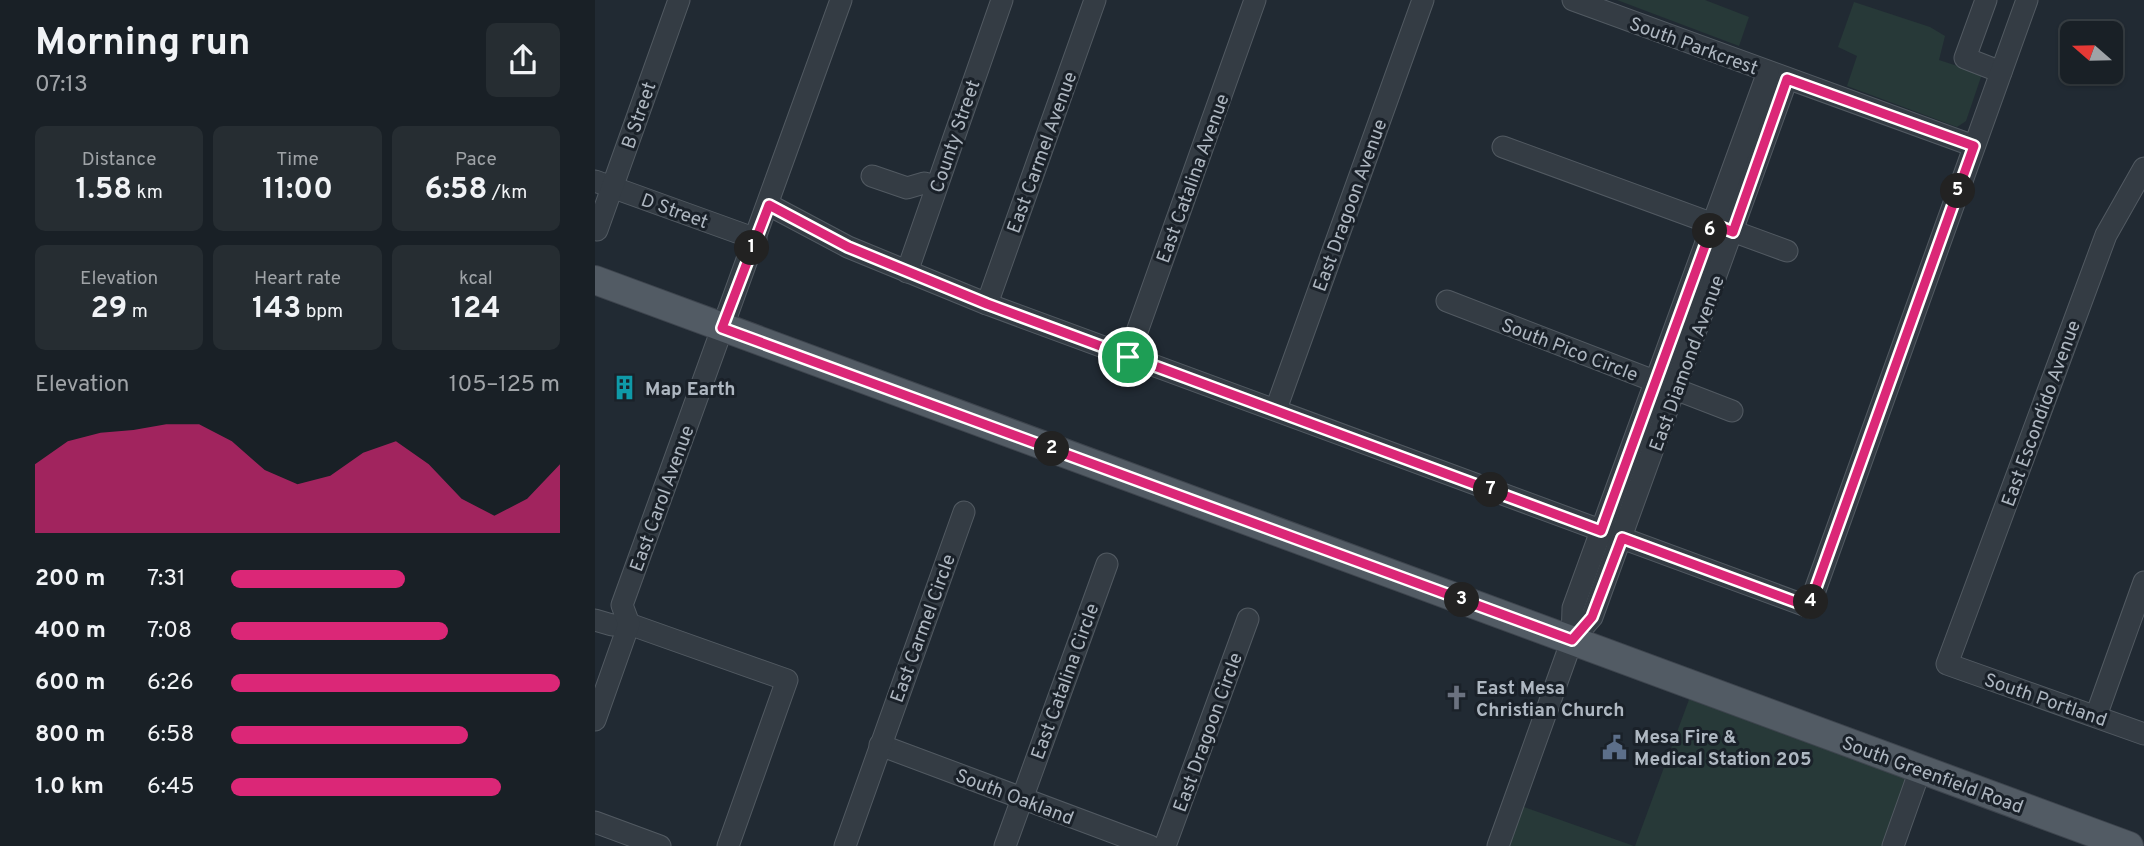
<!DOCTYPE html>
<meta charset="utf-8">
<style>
:root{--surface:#192026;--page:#262d32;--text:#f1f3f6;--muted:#9fa3a7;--line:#373e43;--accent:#db2777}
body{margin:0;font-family:Overpass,sans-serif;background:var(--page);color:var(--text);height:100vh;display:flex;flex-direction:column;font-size:26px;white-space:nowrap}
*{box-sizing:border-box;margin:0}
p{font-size:23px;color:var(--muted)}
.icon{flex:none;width:38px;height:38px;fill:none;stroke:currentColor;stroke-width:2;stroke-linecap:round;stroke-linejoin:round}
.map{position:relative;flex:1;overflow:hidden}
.panel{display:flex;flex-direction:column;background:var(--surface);width:595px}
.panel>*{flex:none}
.needle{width:46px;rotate:290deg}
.controls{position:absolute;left:1465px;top:21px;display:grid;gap:14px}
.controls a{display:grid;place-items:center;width:63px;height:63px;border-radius:10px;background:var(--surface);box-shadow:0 2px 5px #0004,0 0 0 2px var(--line);font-size:35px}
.pin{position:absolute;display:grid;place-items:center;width:60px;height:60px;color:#fff;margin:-30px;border:4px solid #fff;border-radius:50%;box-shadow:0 2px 7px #0007}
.km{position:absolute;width:35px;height:35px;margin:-18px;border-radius:50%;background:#222;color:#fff;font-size:19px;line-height:35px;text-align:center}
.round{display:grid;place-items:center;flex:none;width:74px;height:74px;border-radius:10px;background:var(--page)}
.overview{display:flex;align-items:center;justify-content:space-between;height:119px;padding:0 35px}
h1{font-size:38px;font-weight:700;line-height:52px}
.stats{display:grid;grid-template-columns:repeat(3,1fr);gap:10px;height:119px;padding:7px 35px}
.stats div{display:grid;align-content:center;border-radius:10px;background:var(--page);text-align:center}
.stats b{font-size:30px;font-weight:700}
.stats small{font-size:19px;font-weight:400}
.stats p{font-size:19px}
.chart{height:196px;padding:14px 35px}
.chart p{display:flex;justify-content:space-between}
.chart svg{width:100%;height:126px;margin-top:7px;fill:var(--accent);opacity:.7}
ul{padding:0 35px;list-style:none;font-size:23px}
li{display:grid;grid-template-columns:112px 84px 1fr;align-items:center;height:52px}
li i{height:18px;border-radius:9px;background:var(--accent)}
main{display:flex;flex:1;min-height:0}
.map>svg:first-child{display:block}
</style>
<main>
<section class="panel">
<div class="overview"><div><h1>Morning run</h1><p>07:13</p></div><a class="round"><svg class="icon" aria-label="share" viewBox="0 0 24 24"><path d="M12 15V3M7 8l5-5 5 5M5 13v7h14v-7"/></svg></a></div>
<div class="stats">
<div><p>Distance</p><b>1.58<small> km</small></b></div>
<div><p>Time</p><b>11:00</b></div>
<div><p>Pace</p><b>6:58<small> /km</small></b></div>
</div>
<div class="stats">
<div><p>Elevation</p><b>29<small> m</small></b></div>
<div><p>Heart rate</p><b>143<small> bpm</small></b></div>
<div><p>kcal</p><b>124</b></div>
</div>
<div class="chart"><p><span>Elevation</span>105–125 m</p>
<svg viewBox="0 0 160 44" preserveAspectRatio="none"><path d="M0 44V20L10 12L20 9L30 8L40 6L50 6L60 12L70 22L80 27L90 24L100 16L110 12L120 20L130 32L140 38L150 32L160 20V44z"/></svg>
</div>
<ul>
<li><b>200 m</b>7:31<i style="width:53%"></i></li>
<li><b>400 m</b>7:08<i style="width:66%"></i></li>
<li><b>600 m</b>6:26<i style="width:100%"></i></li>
<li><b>800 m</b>6:58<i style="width:72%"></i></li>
<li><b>1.0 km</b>6:45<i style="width:82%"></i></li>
</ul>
</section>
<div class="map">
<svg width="1549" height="846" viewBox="0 0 1549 846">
<rect width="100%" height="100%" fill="#212a33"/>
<!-- green -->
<g fill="#273938">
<polygon points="1022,0 1110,0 1154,17 1144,46"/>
<polygon points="1259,2 1335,27 1350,36 1344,60 1387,74 1371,121 1362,127 1252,86 1262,56 1243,47"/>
<polygon points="1099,686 1325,770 1298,846 1040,846"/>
<polygon points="918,803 1039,846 903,846"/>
</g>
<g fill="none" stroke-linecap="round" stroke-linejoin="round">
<defs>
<g id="minor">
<polyline points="978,0 1379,146"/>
<polyline points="1391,0 1370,58 1406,72"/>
<polyline points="908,147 1192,251"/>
<polyline points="1549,168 1511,235 1352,664 1549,734"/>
<polyline points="277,176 312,188 329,183 341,186"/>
<polyline points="0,181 161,239"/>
<polyline points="174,205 253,247 392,304 1214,607 1432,0"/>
<polyline points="2,230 84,0"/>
<polyline points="312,272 407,0"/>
<polyline points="852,301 1137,411"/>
<polyline points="392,304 500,0"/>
<polyline points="533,357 660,0"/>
<polyline points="681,409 828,0"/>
<polyline points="0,620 17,625 34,624 192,680 133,846"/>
<polyline points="977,640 997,617 1192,79"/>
<polyline points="1501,716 1549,582"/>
<polyline points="0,720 34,624 27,605 246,0"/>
<polyline points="285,745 555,846"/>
<polyline points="0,822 65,846"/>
<polyline points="250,846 369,512"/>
<polyline points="410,846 512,564"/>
<polyline points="570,846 653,619"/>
<polyline points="903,846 977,640 978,608 1173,72"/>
<polyline points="1298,846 1325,770"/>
</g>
<polyline id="major" points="0,280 1534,846"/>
</defs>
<!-- minor casing -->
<use href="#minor" stroke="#525a62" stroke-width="23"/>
<!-- major casing -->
<use href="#major" stroke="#3e454e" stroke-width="30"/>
<!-- minor -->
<use href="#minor" stroke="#343c44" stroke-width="21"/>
<!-- major -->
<use href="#major" stroke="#525b64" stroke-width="28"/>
</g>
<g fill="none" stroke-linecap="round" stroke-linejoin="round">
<defs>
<polygon id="route" points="1192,79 1379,146 1214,607 1027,538 997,617 977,640 127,328 174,205 253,247 392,304 1006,531 1118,224 1138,232"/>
</defs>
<!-- route casing -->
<use href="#route" stroke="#fff" stroke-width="14"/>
<!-- route -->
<use href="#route" stroke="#db2777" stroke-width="9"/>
</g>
<!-- icons -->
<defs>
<symbol id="building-bare" viewBox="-9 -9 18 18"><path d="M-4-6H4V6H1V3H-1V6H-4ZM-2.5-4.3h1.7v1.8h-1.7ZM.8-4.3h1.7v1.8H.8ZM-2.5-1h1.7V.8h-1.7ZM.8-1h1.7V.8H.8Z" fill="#0f9aa8" stroke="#1a2129" stroke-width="2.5" paint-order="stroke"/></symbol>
<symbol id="church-bare" viewBox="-9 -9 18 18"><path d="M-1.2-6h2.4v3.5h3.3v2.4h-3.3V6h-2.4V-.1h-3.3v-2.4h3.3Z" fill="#6b7280" stroke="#1a2129" stroke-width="2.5" paint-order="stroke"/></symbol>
<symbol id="civic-bare" viewBox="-9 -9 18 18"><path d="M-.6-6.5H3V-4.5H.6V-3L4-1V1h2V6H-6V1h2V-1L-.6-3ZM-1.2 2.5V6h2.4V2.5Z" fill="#5c6f8a" stroke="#1a2129" stroke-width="2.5" paint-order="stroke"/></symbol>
</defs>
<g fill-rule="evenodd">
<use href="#building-bare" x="12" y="370" width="35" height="35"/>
<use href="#church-bare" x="844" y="680" width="35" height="35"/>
<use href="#civic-bare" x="1002" y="730" width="35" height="35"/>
</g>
<g text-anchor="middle" stroke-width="6" stroke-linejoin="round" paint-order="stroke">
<!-- street labels -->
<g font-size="19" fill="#aeb7c1" stroke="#1a2129">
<text transform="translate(1099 45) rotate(20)" y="7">South Parkcrest</text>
<text transform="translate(43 115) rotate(-71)" y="7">B Street</text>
<text transform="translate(359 136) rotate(-71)" y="7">County Street</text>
<text transform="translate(446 152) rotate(-70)" y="7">East Carmel Avenue</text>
<text transform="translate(597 178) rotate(-70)" y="7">East Catalina Avenue</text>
<text transform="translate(754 205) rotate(-70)" y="7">East Dragoon Avenue</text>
<text transform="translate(80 210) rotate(20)" y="7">D Street</text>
<text transform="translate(975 349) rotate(21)" y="7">South Pico Circle</text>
<text transform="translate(1091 363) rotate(-70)" y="7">East Diamond Avenue</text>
<text transform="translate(1445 413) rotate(-70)" y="7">East Escondido Avenue</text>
<text transform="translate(66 498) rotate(-70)" y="7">East Carol Avenue</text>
<text transform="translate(327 628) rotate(-70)" y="7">East Carmel Circle</text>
<text transform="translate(469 681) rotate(-70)" y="7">East Catalina Circle</text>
<text transform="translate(1451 699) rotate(19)" y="7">South Portland</text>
<text transform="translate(612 732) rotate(-70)" y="7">East Dragoon Circle</text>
<text transform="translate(1338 774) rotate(20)" y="7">South Greenfield Road</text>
<text transform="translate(420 796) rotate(21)" y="7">South Oakland</text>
</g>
<!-- poi labels -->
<g font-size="19" font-weight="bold" fill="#aeb7c1" stroke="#1a2129" text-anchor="start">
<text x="50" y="395">Map Earth</text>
<text x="881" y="694">East Mesa<tspan x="881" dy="22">Christian Church</tspan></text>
<text x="1039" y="743">Mesa Fire &amp;<tspan x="1039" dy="22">Medical Station 205</tspan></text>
</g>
</g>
</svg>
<div class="controls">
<a><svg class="needle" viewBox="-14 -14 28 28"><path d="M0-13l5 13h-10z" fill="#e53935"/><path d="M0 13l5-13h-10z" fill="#9fa3a7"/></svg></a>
</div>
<div class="pin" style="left:533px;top:357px;background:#1e9e55"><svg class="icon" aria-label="arrive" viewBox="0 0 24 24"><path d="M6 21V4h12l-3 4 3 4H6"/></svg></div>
<b class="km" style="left:157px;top:248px">1</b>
<b class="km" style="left:457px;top:449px">2</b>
<b class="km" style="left:867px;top:600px">3</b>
<b class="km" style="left:1216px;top:602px">4</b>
<b class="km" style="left:1363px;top:191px">5</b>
<b class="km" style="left:1115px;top:231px">6</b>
<b class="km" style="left:896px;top:490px">7</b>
</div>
</main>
